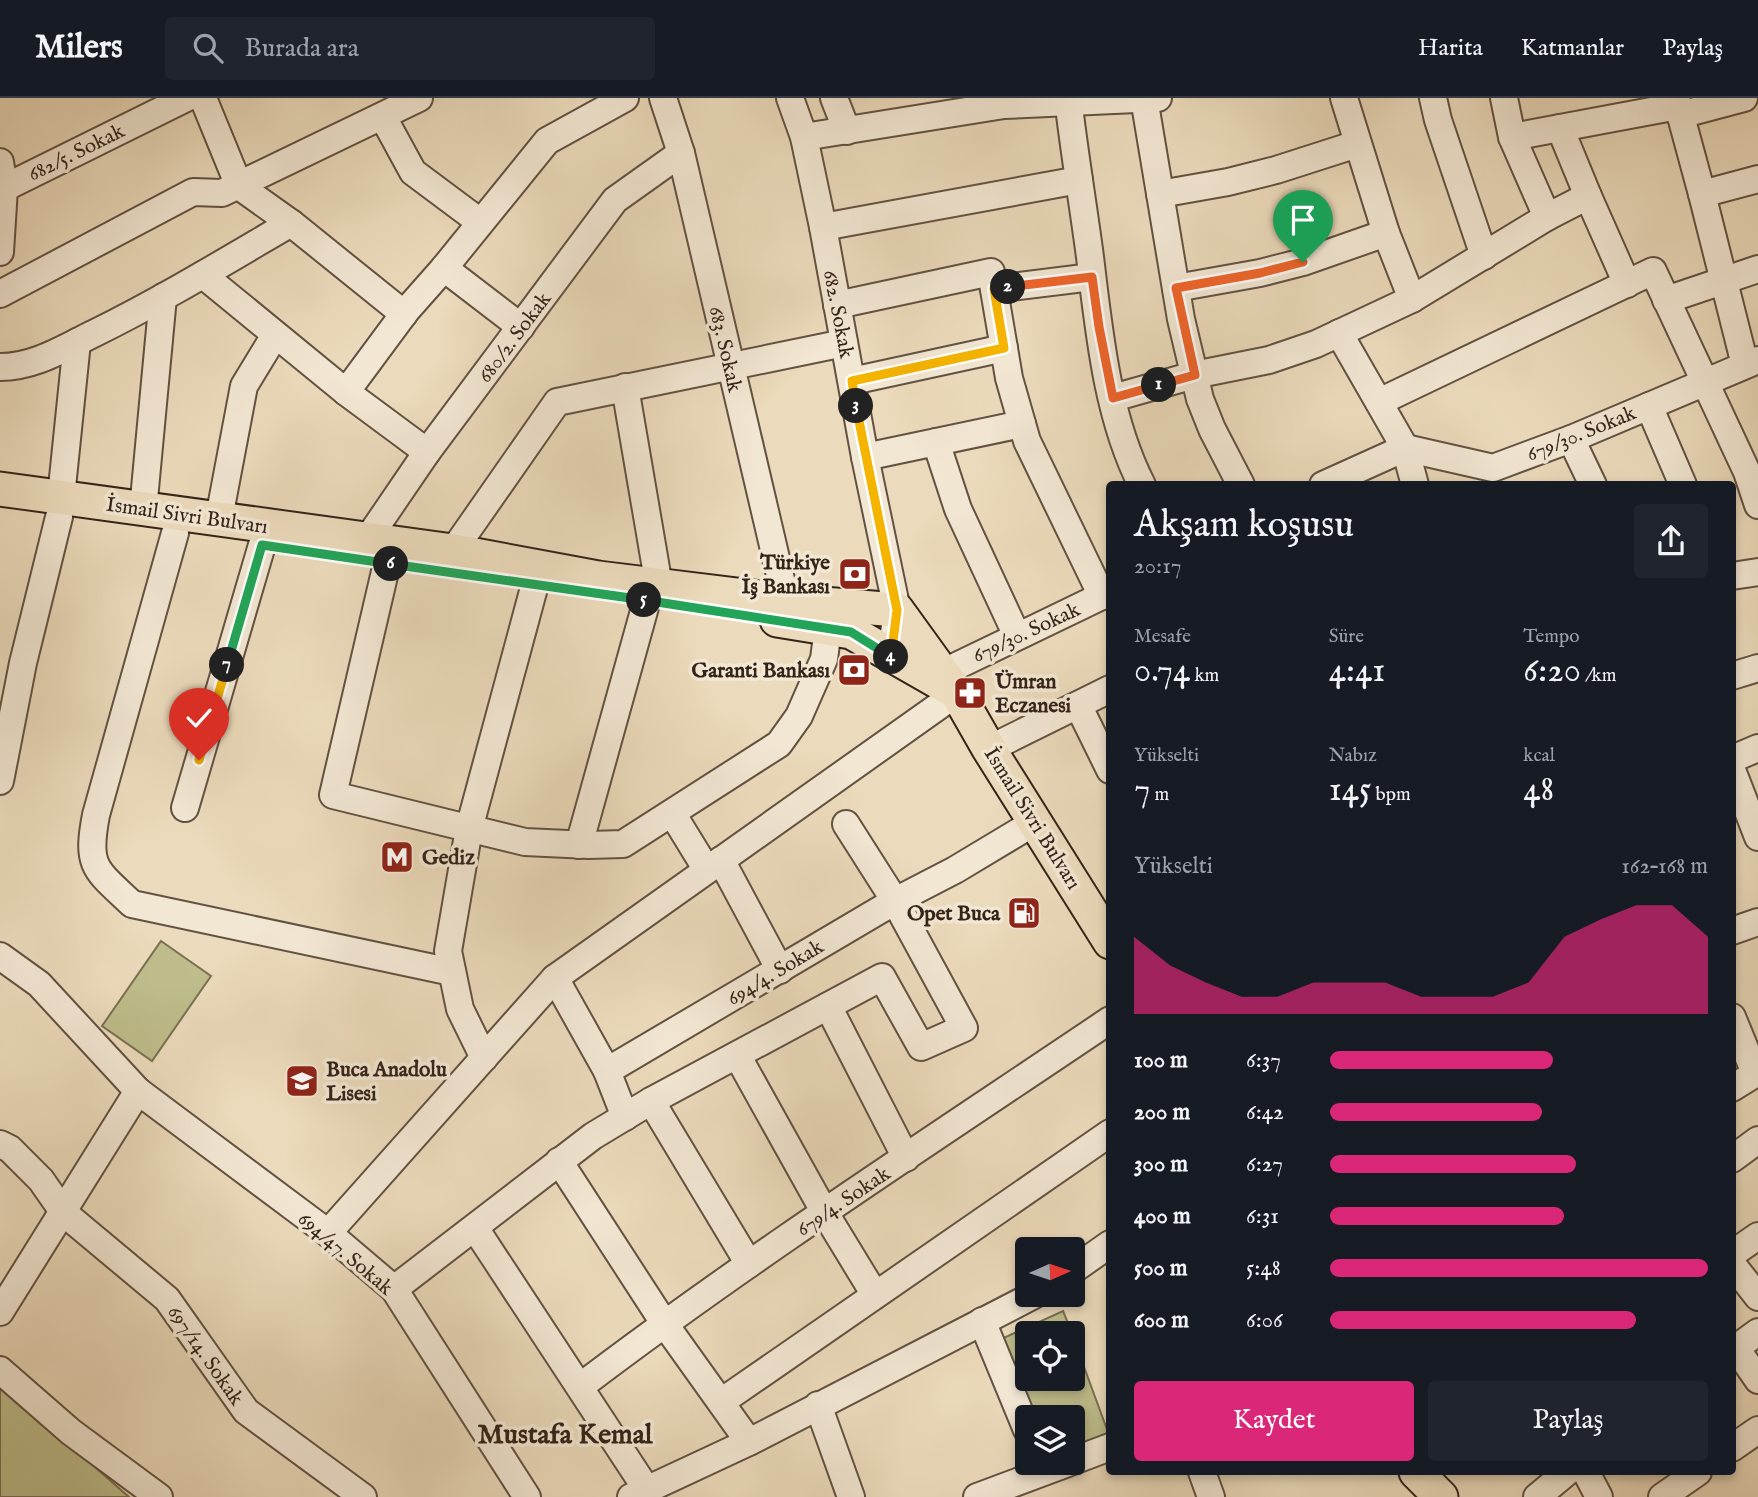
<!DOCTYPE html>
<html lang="tr">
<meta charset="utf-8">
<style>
:root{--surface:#171b24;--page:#20242c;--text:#f1f3f6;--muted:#9ea1a6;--line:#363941;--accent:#db2777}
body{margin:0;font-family:"IM FELL English",serif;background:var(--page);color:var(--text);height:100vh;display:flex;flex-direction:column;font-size:26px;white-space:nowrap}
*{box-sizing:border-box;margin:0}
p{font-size:23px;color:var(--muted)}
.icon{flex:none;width:38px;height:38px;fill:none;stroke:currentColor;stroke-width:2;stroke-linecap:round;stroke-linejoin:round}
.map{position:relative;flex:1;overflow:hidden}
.drawer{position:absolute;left:1106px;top:383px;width:630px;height:994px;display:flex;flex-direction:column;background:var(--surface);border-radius:7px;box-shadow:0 4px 10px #0003}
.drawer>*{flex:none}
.needle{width:46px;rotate:87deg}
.controls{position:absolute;left:1015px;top:1139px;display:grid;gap:14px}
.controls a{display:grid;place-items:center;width:70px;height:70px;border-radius:7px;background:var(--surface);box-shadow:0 4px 10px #0003;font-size:35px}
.pin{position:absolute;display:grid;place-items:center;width:60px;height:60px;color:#fff;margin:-72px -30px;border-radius:50% 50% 50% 0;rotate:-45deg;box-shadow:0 0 7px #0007}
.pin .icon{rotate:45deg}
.km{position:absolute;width:35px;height:35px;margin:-18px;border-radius:50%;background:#222;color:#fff;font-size:19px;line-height:35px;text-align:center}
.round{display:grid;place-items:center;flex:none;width:74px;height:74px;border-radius:7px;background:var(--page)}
.headline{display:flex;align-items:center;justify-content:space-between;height:119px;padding:0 28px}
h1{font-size:38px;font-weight:600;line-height:52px}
.stats{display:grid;grid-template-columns:repeat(3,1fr);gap:10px;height:119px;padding:7px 28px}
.stats div{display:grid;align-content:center}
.stats b{font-size:35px;font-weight:600}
.stats small{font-size:19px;font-weight:400}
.stats p{font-size:19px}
.chart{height:196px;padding:14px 28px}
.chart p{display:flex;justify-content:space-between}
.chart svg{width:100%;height:126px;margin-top:7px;fill:var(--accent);opacity:.7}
.action{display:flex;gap:14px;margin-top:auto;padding:14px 28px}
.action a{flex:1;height:80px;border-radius:7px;background:var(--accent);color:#fff;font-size:28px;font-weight:600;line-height:80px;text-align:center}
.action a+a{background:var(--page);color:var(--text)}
ul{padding:0 28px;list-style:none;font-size:23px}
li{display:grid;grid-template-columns:112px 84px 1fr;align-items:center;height:52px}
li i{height:18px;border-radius:9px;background:var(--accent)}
header{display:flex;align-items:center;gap:42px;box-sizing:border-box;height:98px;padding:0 35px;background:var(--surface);border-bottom:2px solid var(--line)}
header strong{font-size:33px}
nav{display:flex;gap:38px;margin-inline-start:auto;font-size:24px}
.search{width:490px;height:63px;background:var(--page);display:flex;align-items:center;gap:18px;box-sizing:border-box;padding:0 24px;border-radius:7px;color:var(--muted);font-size:26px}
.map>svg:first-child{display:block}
</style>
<header>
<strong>Milers</strong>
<div class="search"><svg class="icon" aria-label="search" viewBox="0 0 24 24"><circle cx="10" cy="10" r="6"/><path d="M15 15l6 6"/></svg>Burada ara</div>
<nav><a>Harita</a><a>Katmanlar</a><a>Paylaş</a></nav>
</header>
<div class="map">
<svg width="1758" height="1399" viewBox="0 0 1758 1399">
<rect width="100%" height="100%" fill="#ebdabb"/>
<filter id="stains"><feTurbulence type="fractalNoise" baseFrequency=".00286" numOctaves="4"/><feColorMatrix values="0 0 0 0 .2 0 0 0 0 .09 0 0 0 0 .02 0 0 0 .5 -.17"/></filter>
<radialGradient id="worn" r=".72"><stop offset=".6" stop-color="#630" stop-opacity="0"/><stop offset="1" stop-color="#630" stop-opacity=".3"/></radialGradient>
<!-- green -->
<g fill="#bebd8b" stroke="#797052" stroke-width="2">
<polygon points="161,843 211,878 152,963 102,928"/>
<polygon points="1063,1213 1072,1235 1027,1236 1027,1281 1073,1281 1073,1239 1109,1337 1073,1351 1073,1320 1028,1319 997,1243"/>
<polygon points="0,1286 129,1399 0,1399"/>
</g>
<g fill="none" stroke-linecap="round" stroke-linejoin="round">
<defs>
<g id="minor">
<polyline points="203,0 239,88 291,125 404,216"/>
<polyline points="663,0 681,55 786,503"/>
<polyline points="790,0 804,39 823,129 865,359 897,512 891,559"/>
<polyline points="834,0 847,33"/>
<path d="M1068 0C1074 53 1083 106 1090 159 1099 233 1107 319 1142 387"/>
<polyline points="1144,0 1181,221 1200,301 1212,331 1241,387"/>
<polyline points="1344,0 1386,135 1412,201"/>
<polyline points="1433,0 1438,22 1484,158"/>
<polyline points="1504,0 1512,39 1547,119"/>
<polyline points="1676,0 1702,96 1745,267"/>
<polyline points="1680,17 1744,0"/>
<polyline points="383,19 413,74 480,124"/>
<polyline points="1560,30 1588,98"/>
<polyline points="804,39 1004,7 1158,0"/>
<polyline points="1512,39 1678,8"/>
<polyline points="0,64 4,90 0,154"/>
<polyline points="4,90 186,0"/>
<polyline points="1160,96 1228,84 1276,72 1357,46"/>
<polyline points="1702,96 1758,81"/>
<polyline points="823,129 1079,82"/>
<polyline points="444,170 521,229"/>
<polyline points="203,177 346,294 427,354"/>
<polyline points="1176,190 1260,175 1303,164 1386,135"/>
<polyline points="994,191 1092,179"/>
<polyline points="0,196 193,94 222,95 419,0"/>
<polyline points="1666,202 1758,171"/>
<polyline points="837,207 991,174 1009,280 1027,343 1102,498"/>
<polyline points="1339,235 1405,350 1415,387"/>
<path d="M0 269C35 269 64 250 95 235 162 202 226 163 291 125"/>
<polyline points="852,283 1004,250"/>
<polyline points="625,289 659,488"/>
<polyline points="346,294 406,213 444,170 547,43 625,0"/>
<polyline points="1113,300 1194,277 1269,262 1316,246 1412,201 1547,119 1588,98 1627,186"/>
<polyline points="1379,304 1653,173 1747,374 1758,407"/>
<polyline points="1649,308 1683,387"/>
<polyline points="1571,341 1593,387"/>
<polyline points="936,344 958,411 1017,538"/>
<polyline points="865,359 1022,326"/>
<polyline points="1323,387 1405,350 1493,370 1571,341 1758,262"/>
<polyline points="61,399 77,244"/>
<polyline points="143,412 163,199"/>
<polyline points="219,420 244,288 275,237"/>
<path d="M175 435 96 717C86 769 95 771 132 806L452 874"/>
<polyline points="367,442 427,354 615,102 681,55"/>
<polyline points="453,453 557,304 844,245"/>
<polyline points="387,465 333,697 525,744 589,747 623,746 779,646 799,618 824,561 828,530"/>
<polyline points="1732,478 1758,474"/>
<polyline points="942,575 1110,494"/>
<polyline points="1732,578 1758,570"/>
<polyline points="1078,607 1110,672"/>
<polyline points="989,651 1110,591"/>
<polyline points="1732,661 1758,650"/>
<polyline points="1732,672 1758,739"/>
<polyline points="0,683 23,565 59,419"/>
<polyline points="185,710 262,447"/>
<polyline points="672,715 707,772"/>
<polyline points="579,747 647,502"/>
<polyline points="721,762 780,872"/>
<polyline points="1732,833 1758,824"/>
<polyline points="0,858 39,886 138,993 328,1135 394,1191 527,1399"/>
<polyline points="555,880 607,973 895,803 955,772 1035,724"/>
<polyline points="828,908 906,1060"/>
<polyline points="1732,919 1755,975"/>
<polyline points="737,957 825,1115 875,1197"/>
<polyline points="484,960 460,911 448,853 469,731 535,486"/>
<polyline points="607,973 625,1019"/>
<polyline points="1732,990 1758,974"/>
<polyline points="651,1003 749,1166"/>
<polyline points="0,1046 10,1051 41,1082 64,1115 167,1201 246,1313 363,1399"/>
<polyline points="1732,1061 1758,1042"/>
<polyline points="559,1063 664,1225 749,1344"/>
<polyline points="475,1130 647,1392"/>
<polyline points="328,1135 555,880 957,595"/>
<polyline points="1732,1156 1758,1138"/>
<polyline points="1732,1166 1758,1199"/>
<polyline points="1073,1172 1110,1146"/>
<polyline points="394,1191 593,1038 651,1003 882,879 921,949 964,930 895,803 846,726"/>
<polyline points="0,1214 138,993"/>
<polyline points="982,1223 1027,1332"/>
<polyline points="1736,1250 1758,1282"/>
<polyline points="1732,1253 1758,1234"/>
<polyline points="0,1272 71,1334 159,1399"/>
<path d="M581 1288C751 1159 932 1042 1110 922"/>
<polyline points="721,1304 1110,1035"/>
<polyline points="818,1307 851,1399"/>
<polyline points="1732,1350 1758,1332"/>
<polyline points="1073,1363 1110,1349"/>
<polyline points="1202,1374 1211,1399"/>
<polyline points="1586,1374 1599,1399"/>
<polyline points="631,1399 749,1344 1034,1197"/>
<polyline points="977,1399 1068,1365"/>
<polyline points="1537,1399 1567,1374"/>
<polyline points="1662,1399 1698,1374"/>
</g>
<g id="major">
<polyline points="0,391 453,453 598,480 786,503 897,512 957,595 989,651 1110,844"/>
<polyline points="777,522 851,534 949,590"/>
<polyline points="1416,1374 1441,1399"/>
</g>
</defs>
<!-- minor casing -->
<use href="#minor" stroke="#625142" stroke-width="30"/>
<!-- major casing -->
<use href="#major" stroke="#342319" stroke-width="37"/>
<!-- minor -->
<use href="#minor" stroke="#f2e7d3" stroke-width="26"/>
<!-- major -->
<use href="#major" stroke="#ebdabb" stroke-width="33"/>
</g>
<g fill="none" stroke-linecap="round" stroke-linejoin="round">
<defs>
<polyline id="split-1" points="1159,287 1195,277 1176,190 1260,175 1303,164"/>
<polyline id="split-2" points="1008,189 1092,179 1099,229 1113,300 1159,287"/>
<polyline id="split-3" points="856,308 852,283 1004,250 994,191 1008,189"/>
<polyline id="split-4" points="856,308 897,512 891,559"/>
<polyline id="split-5" points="644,502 851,534 891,559"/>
<polyline id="split-6" points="391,466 644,502"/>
<polyline id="split-7" points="227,567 262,447 391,466"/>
<polyline id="split-8" points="199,662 227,567"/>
</defs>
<!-- split-1 casing -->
<use href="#split-1" stroke="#fff" stroke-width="14"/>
<!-- split-2 casing -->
<use href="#split-2" stroke="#fff" stroke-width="14"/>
<!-- split-3 casing -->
<use href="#split-3" stroke="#fff" stroke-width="14"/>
<!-- split-4 casing -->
<use href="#split-4" stroke="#fff" stroke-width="14"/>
<!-- split-5 casing -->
<use href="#split-5" stroke="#fff" stroke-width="14"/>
<!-- split-6 casing -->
<use href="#split-6" stroke="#fff" stroke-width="14"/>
<!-- split-7 casing -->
<use href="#split-7" stroke="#fff" stroke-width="14"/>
<!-- split-8 casing -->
<use href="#split-8" stroke="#fff" stroke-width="14"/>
<!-- split-1 -->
<use href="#split-1" stroke="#f0652b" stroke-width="9"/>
<!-- split-2 -->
<use href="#split-2" stroke="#f0652b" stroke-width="9"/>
<!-- split-3 -->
<use href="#split-3" stroke="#f5b400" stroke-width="9"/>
<!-- split-4 -->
<use href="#split-4" stroke="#f5b400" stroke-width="9"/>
<!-- split-5 -->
<use href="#split-5" stroke="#22a559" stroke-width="9"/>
<!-- split-6 -->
<use href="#split-6" stroke="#22a559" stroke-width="9"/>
<!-- split-7 -->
<use href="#split-7" stroke="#22a559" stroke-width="9"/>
<!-- split-8 -->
<use href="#split-8" stroke="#f5b400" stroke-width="9"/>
</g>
<!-- icons -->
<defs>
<symbol id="bank-square" viewBox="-11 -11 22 22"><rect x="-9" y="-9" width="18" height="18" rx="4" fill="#8f2418" stroke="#f2e7d3"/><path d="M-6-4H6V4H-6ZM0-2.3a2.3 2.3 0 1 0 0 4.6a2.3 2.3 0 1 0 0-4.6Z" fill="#fff"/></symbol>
<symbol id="pharmacy-square" viewBox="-11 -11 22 22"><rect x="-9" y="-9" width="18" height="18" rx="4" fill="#8f2418" stroke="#f2e7d3"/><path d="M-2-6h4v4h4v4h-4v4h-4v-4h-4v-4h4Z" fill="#fff"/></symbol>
<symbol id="metro-square" viewBox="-11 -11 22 22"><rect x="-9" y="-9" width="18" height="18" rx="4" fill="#8f2418" stroke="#f2e7d3"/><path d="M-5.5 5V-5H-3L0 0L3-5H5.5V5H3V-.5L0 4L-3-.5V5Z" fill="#fff"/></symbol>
<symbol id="fuel-square" viewBox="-11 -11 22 22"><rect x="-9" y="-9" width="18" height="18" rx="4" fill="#8f2418" stroke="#f2e7d3"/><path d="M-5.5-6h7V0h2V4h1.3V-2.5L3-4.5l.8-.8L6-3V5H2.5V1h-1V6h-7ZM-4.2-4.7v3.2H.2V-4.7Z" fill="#fff"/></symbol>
<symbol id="school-square" viewBox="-11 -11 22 22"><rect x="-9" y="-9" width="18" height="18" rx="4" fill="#8f2418" stroke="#f2e7d3"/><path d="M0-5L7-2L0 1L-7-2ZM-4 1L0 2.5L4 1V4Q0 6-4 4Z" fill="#fff"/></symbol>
</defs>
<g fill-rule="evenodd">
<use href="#bank-square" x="836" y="457" width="38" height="38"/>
<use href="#bank-square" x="835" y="553" width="38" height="38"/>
<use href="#pharmacy-square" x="951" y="576" width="38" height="38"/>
<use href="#metro-square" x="378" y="740" width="38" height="38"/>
<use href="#fuel-square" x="1005" y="796" width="38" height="38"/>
<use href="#school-square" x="283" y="964" width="38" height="38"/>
</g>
<g text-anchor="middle" stroke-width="7" stroke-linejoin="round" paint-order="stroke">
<!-- street labels -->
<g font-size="21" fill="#342319" stroke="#f2e7d3">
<text transform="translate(76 54) rotate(-26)" y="7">682/5. Sokak</text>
<text transform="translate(839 216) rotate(79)" y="7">682. Sokak</text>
<text transform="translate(514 239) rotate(-53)" y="7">680/2. Sokak</text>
<text transform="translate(726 251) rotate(77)" y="7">683. Sokak</text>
<text transform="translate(1581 335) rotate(-22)" y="7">679/30. Sokak</text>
<text transform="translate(187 417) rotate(8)" y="7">İsmail Sivri Bulvarı</text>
<text transform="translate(1026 534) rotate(-25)" y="7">679/30. Sokak</text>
<text transform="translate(1033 720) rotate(58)" y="7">İsmail Sivri Bulvarı</text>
<text transform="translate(775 874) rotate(-31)" y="7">694/4. Sokak</text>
<text transform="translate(843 1103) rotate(-34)" y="7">679/4. Sokak</text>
<text transform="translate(346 1155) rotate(40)" y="7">694/47. Sokak</text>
<text transform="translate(206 1257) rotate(55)" y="7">697/14. Sokak</text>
</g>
<!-- poi labels -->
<g font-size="21" font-weight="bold" fill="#342319" stroke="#f2e7d3" text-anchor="end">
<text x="830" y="471">Türkiye<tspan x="830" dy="24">İş Bankası</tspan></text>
<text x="830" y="579">Garanti Bankası</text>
<text x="995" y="590" text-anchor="start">Ümran<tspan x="995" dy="24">Eczanesi</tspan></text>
<text x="422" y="766" text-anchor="start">Gediz</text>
<text x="1000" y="822">Opet Buca</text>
<text x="326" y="978" text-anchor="start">Buca Anadolu<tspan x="326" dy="24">Lisesi</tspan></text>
</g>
<!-- district labels -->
<g font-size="28" font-weight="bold" fill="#342319" stroke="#f2e7d3">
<text x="565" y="1345">Mustafa Kemal</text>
</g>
</g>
<rect width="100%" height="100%" filter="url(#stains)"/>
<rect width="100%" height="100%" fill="url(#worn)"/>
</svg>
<div class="controls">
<a><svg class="needle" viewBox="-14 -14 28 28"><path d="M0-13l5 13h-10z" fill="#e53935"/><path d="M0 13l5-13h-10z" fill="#9ea1a6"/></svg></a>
<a><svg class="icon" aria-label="locate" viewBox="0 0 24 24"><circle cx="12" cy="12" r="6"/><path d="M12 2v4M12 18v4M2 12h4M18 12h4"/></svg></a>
<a><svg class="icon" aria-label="layers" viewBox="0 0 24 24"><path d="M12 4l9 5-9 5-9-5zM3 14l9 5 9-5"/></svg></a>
</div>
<div class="pin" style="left:1303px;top:164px;background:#1e9e55"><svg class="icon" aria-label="arrive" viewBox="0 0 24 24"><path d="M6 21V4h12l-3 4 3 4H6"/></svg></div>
<div class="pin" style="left:199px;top:662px;background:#d93025"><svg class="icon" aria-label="check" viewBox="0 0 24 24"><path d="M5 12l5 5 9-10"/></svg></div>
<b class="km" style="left:1159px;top:287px">1</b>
<b class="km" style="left:1008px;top:189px">2</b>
<b class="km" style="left:856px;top:308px">3</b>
<b class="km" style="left:891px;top:559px">4</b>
<b class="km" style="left:644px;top:502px">5</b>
<b class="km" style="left:391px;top:466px">6</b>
<b class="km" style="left:227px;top:567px">7</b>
<section class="drawer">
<div class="headline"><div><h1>Akşam koşusu</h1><p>20:17</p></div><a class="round"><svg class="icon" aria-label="share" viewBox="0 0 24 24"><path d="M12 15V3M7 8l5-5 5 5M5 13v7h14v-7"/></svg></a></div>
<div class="stats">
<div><p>Mesafe</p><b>0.74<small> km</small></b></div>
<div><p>Süre</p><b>4:41</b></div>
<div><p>Tempo</p><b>6:20<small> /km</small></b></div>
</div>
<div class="stats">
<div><p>Yükselti</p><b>7<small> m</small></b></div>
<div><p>Nabız</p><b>145<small> bpm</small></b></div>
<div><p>kcal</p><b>48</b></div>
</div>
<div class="chart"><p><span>Yükselti</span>162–168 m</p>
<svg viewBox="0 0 160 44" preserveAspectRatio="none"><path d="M0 44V17L10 27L20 33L30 38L40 38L50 33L60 33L70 33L80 38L90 38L100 38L110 33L120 17L130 11L140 6L150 6L160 17V44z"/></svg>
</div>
<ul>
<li><b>100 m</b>6:37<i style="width:59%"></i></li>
<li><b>200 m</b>6:42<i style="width:56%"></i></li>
<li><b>300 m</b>6:27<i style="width:65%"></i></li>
<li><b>400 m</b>6:31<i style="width:62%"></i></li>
<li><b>500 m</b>5:48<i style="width:100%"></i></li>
<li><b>600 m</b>6:06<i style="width:81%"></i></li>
</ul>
<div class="action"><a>Kaydet</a><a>Paylaş</a></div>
</section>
</div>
